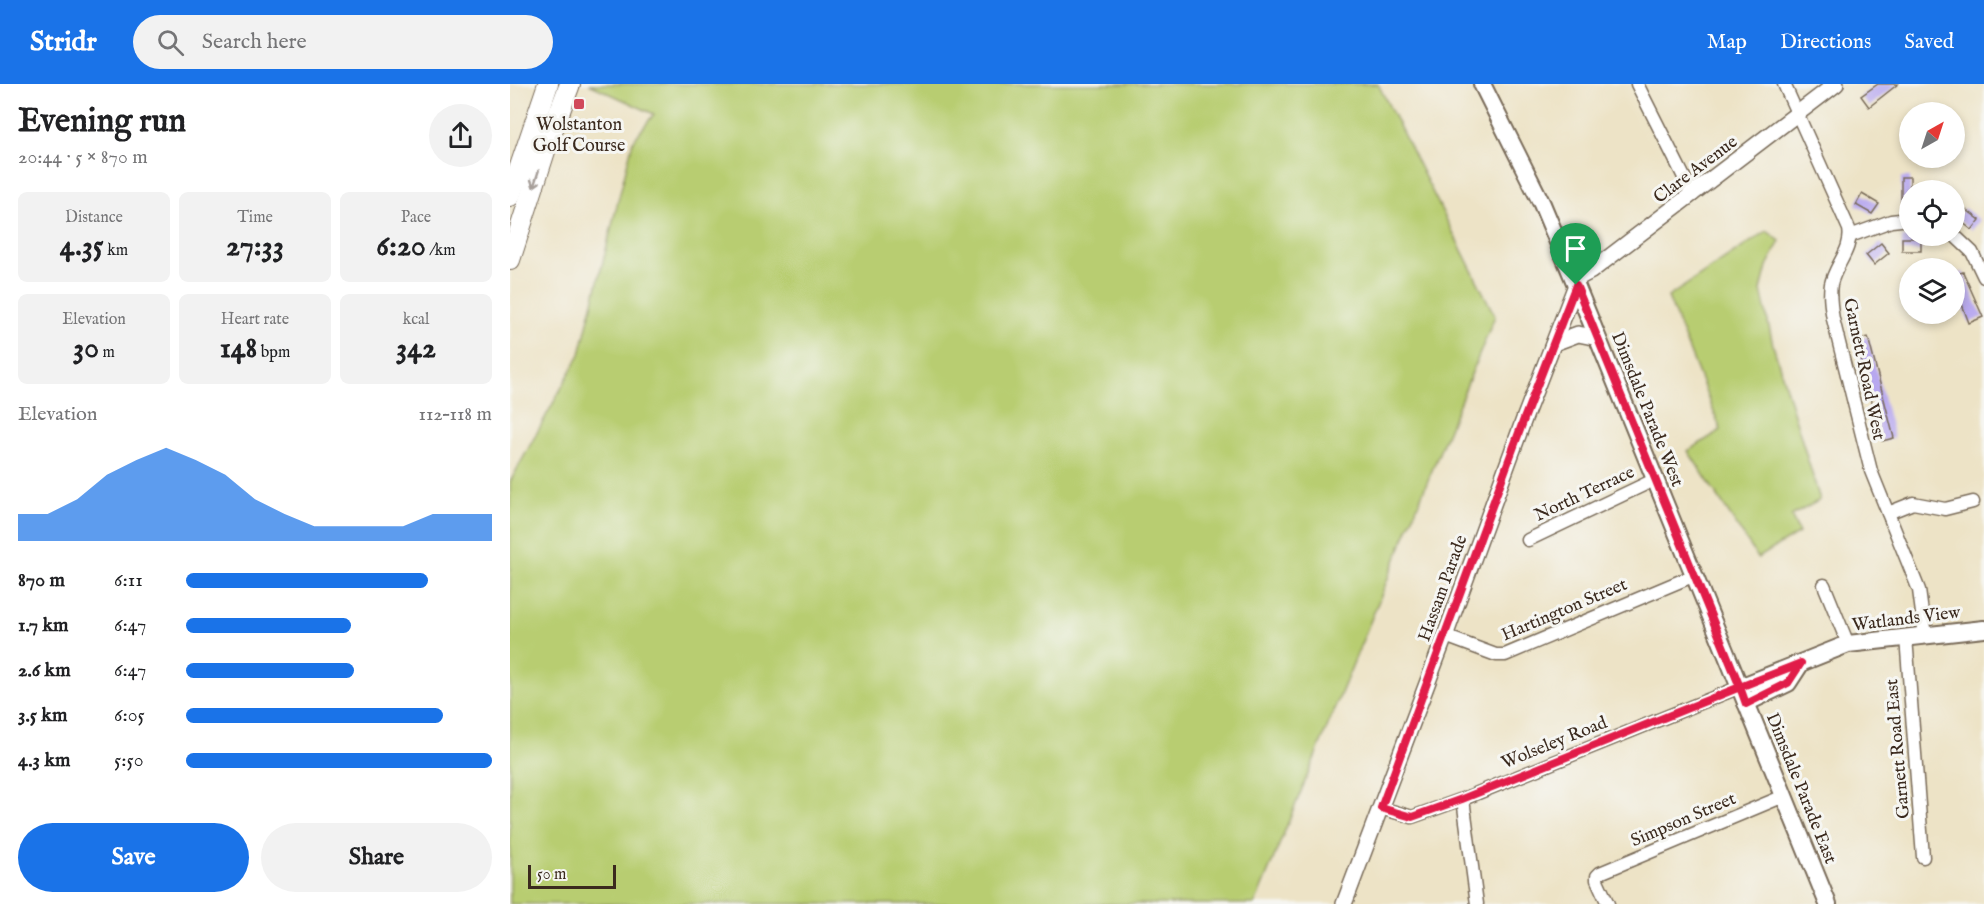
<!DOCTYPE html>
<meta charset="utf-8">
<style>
:root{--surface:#fff;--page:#f2f2f2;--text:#202124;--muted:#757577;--accent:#1a73e8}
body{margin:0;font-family:"IM FELL English",serif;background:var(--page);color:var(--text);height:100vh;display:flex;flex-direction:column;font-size:22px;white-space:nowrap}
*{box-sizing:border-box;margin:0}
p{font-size:20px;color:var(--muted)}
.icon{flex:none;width:33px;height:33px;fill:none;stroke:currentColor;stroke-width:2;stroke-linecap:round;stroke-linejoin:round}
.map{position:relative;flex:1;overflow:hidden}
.panel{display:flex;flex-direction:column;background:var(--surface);width:510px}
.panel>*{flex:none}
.needle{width:39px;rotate:39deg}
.controls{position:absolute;left:1389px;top:18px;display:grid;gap:12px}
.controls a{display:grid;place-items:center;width:66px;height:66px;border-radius:50%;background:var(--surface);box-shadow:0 3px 9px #0003;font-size:30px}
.scale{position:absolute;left:18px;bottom:15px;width:88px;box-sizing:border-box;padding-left:6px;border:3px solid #3b2a1e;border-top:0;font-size:16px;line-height:21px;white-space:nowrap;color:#3b2a1e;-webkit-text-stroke:4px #f6f6f2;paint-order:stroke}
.pin{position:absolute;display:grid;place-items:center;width:51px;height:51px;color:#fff;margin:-62px -26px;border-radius:50% 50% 50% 0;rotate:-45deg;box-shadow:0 0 6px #0007}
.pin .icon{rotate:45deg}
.round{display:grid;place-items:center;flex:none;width:63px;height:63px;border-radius:32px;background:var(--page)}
.headline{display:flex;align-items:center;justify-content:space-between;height:102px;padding:0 18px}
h1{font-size:33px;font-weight:800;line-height:45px}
.figures{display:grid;grid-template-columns:repeat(3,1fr);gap:9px;height:102px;padding:6px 18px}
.figures div{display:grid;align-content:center;border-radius:9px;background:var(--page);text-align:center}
.figures b{font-size:30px;font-weight:800}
.figures small{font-size:16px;font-weight:400}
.figures p{font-size:16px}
.chart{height:168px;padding:12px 18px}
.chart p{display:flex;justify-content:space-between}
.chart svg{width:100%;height:108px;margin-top:6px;fill:var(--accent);opacity:.7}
.button{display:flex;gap:12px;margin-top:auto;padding:12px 18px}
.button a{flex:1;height:69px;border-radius:36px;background:var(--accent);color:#fff;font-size:24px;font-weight:800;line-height:69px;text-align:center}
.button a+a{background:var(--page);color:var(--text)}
ul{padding:0 18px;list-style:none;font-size:20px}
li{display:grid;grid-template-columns:96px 72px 1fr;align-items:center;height:45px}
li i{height:15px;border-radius:8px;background:var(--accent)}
header{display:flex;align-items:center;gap:36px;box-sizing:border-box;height:84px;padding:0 30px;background:var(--accent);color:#fff}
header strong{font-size:28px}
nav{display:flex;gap:33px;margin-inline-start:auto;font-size:21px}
.search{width:420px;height:54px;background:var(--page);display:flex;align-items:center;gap:15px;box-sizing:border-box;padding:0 21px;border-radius:33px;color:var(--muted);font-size:22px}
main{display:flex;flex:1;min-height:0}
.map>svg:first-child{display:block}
</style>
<header>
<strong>Stridr</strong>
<div class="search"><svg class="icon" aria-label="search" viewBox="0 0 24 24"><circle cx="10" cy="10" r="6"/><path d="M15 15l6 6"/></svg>Search here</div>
<nav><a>Map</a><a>Directions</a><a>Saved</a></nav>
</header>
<main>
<section class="panel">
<div class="headline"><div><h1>Evening run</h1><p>20:44 · 5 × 870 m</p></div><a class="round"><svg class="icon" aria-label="share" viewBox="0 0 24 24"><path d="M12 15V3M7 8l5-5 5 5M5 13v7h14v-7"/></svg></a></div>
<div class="figures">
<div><p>Distance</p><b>4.35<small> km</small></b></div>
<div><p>Time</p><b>27:33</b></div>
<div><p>Pace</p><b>6:20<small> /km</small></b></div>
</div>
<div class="figures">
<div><p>Elevation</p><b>30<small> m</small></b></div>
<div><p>Heart rate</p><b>148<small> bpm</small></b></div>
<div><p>kcal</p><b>342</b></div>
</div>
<div class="chart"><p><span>Elevation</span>112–118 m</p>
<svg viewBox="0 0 160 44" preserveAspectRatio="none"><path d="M0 44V33L10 33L20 27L30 17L40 11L50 6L60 11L70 17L80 27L90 33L100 38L110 38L120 38L130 38L140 33L150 33L160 33V44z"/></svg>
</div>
<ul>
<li><b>870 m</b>6:11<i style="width:79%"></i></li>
<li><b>1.7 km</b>6:47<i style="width:54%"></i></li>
<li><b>2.6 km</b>6:47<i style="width:55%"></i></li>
<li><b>3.5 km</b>6:05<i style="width:84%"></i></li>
<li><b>4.3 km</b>5:50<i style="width:100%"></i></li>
</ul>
<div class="button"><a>Save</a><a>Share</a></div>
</section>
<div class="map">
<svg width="1474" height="820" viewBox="0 0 1474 820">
<rect width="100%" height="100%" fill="#f6f6f2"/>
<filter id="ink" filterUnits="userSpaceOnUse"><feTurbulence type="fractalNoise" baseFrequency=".0167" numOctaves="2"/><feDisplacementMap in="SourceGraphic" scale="12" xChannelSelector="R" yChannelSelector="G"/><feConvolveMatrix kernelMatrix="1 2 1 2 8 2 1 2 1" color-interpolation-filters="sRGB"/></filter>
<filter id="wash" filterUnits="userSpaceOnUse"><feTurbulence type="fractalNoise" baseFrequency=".008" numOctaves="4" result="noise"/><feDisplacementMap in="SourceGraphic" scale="24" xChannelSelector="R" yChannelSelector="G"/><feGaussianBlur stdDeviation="1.35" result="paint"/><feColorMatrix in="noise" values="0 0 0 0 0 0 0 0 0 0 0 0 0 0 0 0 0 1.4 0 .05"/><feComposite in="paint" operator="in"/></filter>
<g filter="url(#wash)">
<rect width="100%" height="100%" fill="#ede3c6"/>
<!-- green -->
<g fill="#b8cd71" stroke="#7a7c48" stroke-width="1.5">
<polygon points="79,0 868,0 985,232 745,820 0,820 0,398 70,270 123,57 144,30"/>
<polygon points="1257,147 1270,157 1257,182 1251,206 1263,261 1310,416 1281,432 1289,449 1248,474 1178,367 1211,346 1158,213"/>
</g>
<g id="blocks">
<!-- building -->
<g fill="#b7a7ef">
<polygon points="1368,0 1388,0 1359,23 1351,12"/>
<rect x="1391" y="93" width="9" height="29"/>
<polygon points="1352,110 1369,120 1362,130 1346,121"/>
<polygon points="1454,124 1470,136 1462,146 1447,134"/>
<rect x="1392" y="154" width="19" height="13"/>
<polygon points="1371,159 1379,169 1364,181 1356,171"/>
<polygon points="1453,188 1473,233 1459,239 1444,199 1444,191"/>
<polygon points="1358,253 1384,354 1372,357 1346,255"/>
</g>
</g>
</g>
<g filter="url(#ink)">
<use href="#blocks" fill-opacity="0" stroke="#796b59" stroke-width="1.5"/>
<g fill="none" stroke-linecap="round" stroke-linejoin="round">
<defs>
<g id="minor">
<polyline points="1127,0 1183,111"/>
<path d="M1274 0 1339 145C1343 165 1325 181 1321 200 1319 212 1321 223 1323 235L1361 387 1409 506 1415 552"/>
<polyline points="1444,151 1462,168 1474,193"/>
<polyline points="1340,152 1381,137 1400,135"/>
<polyline points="1378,429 1403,419 1435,425 1463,418"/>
<polyline points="1018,456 1146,395"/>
<polyline points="1314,501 1338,560"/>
<polyline points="935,552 986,571 995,571 1185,491"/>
<polyline points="1396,553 1413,773"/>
<polyline points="953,715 967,820"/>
<polyline points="871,724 902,733 953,715 1230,603"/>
<polyline points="1098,820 1087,796 1087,792 1090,789 1274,712"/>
</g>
<g id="tertiary">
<polyline points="1064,196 1081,187 1326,0"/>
<polyline points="1044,259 1068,250 1088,254"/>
<polyline points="834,820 935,552 1014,335 1066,201"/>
</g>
<g id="secondary">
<polyline points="972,0 1032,120 1064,196 1318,820"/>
<polyline points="1230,603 1338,560 1474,545"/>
<polyline points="1236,619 1278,599 1291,579"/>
</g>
<g id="trunk">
<polyline points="0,112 38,0"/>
<polyline points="0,176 37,61 60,0"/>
</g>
</defs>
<!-- minor casing -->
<use href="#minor" stroke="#796b59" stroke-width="15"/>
<!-- tertiary casing -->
<use href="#tertiary" stroke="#796b59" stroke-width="18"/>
<!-- secondary casing -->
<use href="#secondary" stroke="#796b59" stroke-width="20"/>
<!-- trunk casing -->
<use href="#trunk" stroke="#796b59" stroke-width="22"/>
<!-- minor -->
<use href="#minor" stroke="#fff" stroke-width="12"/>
<!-- tertiary -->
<use href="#tertiary" stroke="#fff" stroke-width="15"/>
<!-- secondary -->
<use href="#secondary" stroke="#fff" stroke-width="16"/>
<!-- trunk -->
<use href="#trunk" stroke="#fff" stroke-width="20"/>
</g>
<!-- one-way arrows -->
<defs><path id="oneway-shaft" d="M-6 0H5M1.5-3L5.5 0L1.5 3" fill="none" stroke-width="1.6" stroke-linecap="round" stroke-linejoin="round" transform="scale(1.5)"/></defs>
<use stroke="#a79f9a" href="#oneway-shaft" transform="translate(26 95) rotate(108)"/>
</g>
<g fill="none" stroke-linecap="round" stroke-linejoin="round" filter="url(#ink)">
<defs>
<polyline id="route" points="1066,201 1014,335 871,724 902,733 952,715 1230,603 1236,620 1278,599 1291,579 1230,603 1066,201"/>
</defs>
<!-- route casing -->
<use href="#route" stroke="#fff" stroke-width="12"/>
<!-- route -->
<use href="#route" stroke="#e11d48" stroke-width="8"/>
</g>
<!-- markers -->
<rect fill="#d1495b" stroke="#f6f6f2" stroke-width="2" x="63" y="14" width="12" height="12" rx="3"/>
<g text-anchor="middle" stroke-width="6" stroke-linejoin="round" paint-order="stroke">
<!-- poi labels -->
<g font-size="18" fill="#3b2a1e" stroke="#f6f6f2">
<text x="69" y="46">Wolstanton<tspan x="69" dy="21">Golf Course</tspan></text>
</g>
<!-- street labels -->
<g font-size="18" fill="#3b2a1e" stroke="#f6f6f2">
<text transform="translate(1185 85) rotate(-37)" y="6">Clare Avenue</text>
<text transform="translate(1355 285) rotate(78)" y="6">Garnett Road West</text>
<text transform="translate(1138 325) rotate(68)" y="6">Dimsdale Parade West</text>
<text transform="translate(1074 409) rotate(-25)" y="6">North Terrace</text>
<text transform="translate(932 504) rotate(-70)" y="6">Hassam Parade</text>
<text transform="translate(1054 525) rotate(-23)" y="6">Hartington Street</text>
<text transform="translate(1396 534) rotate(-7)" y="6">Watlands View</text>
<text transform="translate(1044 658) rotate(-22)" y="6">Wolseley Road</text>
<text transform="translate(1387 665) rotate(-95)" y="6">Garnett Road East</text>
<text transform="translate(1292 704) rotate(68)" y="6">Dimsdale Parade East</text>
<text transform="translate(1173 735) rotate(-23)" y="6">Simpson Street</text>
</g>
</g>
</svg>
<div class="controls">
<a><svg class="needle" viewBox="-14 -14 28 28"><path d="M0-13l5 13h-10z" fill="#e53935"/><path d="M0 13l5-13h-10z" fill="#757577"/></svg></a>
<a><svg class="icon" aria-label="locate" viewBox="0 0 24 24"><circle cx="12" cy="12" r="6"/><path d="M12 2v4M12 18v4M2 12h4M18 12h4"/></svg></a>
<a><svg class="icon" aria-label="layers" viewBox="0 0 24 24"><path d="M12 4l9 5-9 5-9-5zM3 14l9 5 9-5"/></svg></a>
</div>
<div class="scale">50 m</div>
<div class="pin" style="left:1066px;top:201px;background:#1e9e55"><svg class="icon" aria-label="arrive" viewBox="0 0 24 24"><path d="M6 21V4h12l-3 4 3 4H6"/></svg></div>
</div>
</main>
